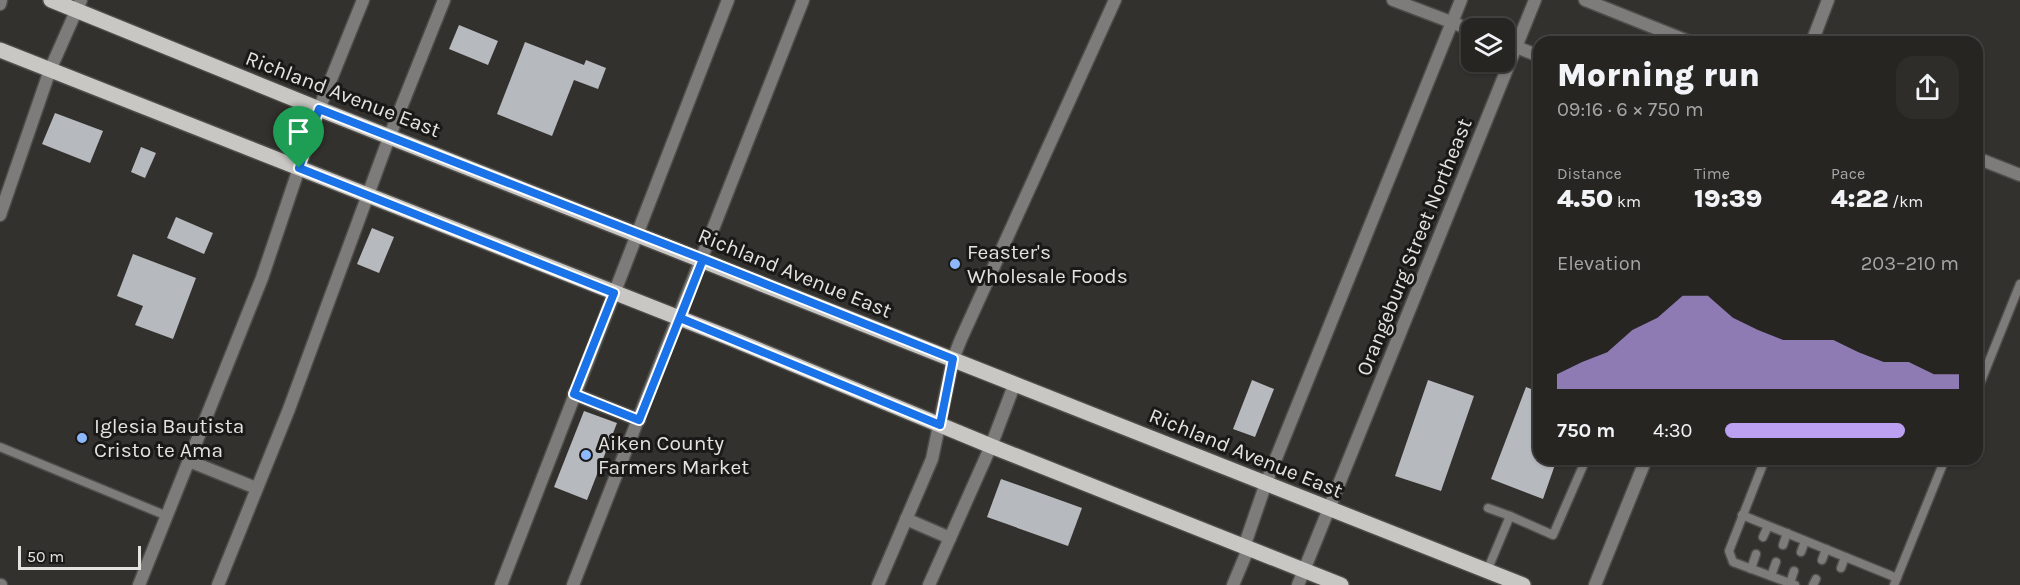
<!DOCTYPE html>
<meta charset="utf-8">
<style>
:root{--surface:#262522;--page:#2e2d2a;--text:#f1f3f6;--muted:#a4a5a5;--line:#424240;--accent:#bca0f2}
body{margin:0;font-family:Karla,sans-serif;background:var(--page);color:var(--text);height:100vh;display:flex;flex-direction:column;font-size:22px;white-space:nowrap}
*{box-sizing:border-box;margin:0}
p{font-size:20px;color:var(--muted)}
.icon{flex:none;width:33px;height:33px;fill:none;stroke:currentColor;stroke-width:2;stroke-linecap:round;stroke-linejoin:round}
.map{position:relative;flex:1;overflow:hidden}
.panel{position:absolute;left:1533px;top:36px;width:450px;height:429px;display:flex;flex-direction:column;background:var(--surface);border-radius:18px;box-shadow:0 2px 4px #0004,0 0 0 2px var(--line)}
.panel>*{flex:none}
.tools{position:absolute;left:1461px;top:18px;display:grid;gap:12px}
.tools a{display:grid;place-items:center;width:54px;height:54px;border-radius:12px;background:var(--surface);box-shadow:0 2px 4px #0004,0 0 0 2px var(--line);font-size:30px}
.scale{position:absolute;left:18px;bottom:15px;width:123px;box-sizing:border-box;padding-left:6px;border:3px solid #e4e3e0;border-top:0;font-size:16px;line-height:21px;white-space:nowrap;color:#e4e3e0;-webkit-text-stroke:4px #1a1917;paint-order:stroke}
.pin{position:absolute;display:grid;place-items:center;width:51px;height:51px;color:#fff;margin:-62px -26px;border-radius:50% 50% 50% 0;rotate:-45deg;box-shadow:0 0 6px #0007}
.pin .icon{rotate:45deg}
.round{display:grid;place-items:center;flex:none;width:63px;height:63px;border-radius:18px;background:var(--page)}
.summary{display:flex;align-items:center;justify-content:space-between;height:102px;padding:0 24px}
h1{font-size:33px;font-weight:800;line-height:45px}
.metrics{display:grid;grid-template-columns:repeat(3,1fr);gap:9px;height:102px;padding:6px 24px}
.metrics div{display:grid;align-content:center}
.metrics b{font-size:26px;font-weight:800}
.metrics small{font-size:16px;font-weight:400}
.metrics p{font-size:16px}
.chart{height:168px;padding:12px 24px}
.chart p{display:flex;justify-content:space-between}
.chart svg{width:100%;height:108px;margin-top:6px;fill:var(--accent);opacity:.7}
ul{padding:0 24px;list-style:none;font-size:20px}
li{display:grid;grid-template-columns:96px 72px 1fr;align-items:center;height:45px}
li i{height:15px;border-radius:8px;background:var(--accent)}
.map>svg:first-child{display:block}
</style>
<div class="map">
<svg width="2020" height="585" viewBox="0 0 2020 585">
<rect width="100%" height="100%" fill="#33312d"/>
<!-- building -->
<g fill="#b6b9be">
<polygon points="459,25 498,41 488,65 449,49"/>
<polygon points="525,42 584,65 586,60 606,68 598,89 574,80 552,136 497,114"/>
<polygon points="55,113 103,131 90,163 42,144"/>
<polygon points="141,147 156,153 145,178 131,172"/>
<polygon points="176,217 213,233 204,254 167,238"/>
<polygon points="372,228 394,237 379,273 357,264"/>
<polygon points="133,254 196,278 173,339 135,325 143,306 117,296"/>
<polygon points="1252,380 1274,389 1255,437 1233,429"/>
<polygon points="1428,380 1474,396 1441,491 1395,476"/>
<polygon points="1526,387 1539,392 1539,459 1557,459 1543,499 1491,479"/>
<polygon points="584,411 617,423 587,500 554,487"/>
<polygon points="1001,479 1082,508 1068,546 987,517"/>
</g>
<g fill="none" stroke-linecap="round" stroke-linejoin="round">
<defs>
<g id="service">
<polyline points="1977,391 2020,284"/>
<polyline points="0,447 167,516"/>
<polyline points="1765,459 1729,551 1733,562 1795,585"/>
<polyline points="1841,459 1845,459"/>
<polyline points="1488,508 1510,516"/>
<polyline points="1742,515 1897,578"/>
<polyline points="1763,537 1768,526"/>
<polyline points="1783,545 1787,533"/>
<polyline points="1801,552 1805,541"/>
<polyline points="1822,560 1826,549"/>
<polyline points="1841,568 1845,557"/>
<polyline points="1751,569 1756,554"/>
<polyline points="1487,571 1510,516 1553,535 1586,459"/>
<polyline points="1771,576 1776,562"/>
<polyline points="1790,583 1794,571"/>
<polyline points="1813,585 1816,579"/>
<polyline points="1894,585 1945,459"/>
</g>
<g id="minor">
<polyline points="1393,0 1472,30"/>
<polyline points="1585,0 1690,42"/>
<polyline points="0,4 1,0"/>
<polyline points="1504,42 1539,56"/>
<polyline points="1977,158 2020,175"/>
<polyline points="0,215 50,70 81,0"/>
<polyline points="574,394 639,420"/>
<polyline points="189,461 256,488"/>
<polyline points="906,519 950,538"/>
<polyline points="0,585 1,585"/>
<polyline points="139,585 262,278 319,109 363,0"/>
<polyline points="218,585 289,409 390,135 444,0"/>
<polyline points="501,585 728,0"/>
<polyline points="573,585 803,0"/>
<polyline points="878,585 932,459 953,359 961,339 1115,0"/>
<polyline points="929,585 991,446 1015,383"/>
<polyline points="1233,585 1246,554 1244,547 1266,483 1461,0"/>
<polyline points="1298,585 1535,0"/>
</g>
<g id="tertiary">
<polyline points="1812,42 1828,0"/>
<polyline points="1595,585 1646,459"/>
</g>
<g id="primary">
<polyline points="51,0 319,109 1523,585"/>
<polyline points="0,50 725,336 991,446 1341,585"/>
</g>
</defs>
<!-- service casing -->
<use href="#service" stroke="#4f4d4a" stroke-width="11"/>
<!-- minor casing -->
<use href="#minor" stroke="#4f4d4a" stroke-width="15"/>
<!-- tertiary casing -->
<use href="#tertiary" stroke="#4f4d4a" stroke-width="15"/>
<!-- primary casing -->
<use href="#primary" stroke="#4f4d4a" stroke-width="18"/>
<!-- service -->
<use href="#service" stroke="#7e7c7a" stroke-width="8"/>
<!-- minor -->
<use href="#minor" stroke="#7e7c7a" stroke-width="12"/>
<!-- tertiary -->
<use href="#tertiary" stroke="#7e7c7a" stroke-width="12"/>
<!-- primary -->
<use href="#primary" stroke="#c9c7c3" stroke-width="15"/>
</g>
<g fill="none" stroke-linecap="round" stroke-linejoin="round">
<defs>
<polyline id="route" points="299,168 614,293 574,394 639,420 703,259 953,359 940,425 680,318 703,259 319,109 299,168"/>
</defs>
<!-- route casing -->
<use href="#route" stroke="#fff" stroke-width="12"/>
<!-- route -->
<use href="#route" stroke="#1a73e8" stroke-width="8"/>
</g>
<!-- markers -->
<g fill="#8db9fc" stroke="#1a1917" stroke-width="2">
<circle cx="955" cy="264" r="6"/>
<circle cx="82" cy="438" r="6"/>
<circle cx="586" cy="455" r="6"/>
</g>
<g text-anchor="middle" stroke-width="6" stroke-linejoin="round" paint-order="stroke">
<!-- street labels -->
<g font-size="21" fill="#e4e3e0" stroke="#1a1917">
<text transform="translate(343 94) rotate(21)" y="7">Richland Avenue East</text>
<text transform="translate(1414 247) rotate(-68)" y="7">Orangeburg Street Northeast</text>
<text transform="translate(795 273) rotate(22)" y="7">Richland Avenue East</text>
<text transform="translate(1246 453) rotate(22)" y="7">Richland Avenue East</text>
</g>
<!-- poi labels -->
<g font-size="21" fill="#e4e3e0" stroke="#1a1917" text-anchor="start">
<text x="967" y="259">Feaster's<tspan x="967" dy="24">Wholesale Foods</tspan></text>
<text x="94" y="433">Iglesia Bautista<tspan x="94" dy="24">Cristo te Ama</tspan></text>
<text x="598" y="450">Aiken County<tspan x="598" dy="24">Farmers Market</tspan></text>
</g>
</g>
</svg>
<div class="tools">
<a><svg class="icon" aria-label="layers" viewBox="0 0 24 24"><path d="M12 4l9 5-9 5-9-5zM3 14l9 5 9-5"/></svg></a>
</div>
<div class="scale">50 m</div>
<div class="pin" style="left:299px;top:168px;background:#1e9e55"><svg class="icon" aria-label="arrive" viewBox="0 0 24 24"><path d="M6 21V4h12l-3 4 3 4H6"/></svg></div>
<section class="panel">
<div class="summary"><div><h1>Morning run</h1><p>09:16 · 6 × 750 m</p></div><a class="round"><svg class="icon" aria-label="share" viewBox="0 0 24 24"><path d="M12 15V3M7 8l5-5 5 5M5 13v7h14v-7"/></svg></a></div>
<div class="metrics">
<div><p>Distance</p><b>4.50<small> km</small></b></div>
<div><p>Time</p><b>19:39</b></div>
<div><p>Pace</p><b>4:22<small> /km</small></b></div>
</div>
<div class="chart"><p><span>Elevation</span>203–210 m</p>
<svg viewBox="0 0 160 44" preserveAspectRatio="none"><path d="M0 44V38L10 33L20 29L30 20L40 15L50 6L60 6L70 15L80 20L90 24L100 24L110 24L120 29L130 33L140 33L150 38L160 38V44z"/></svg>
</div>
<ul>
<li><b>750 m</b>4:30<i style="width:77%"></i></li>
</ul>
</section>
</div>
